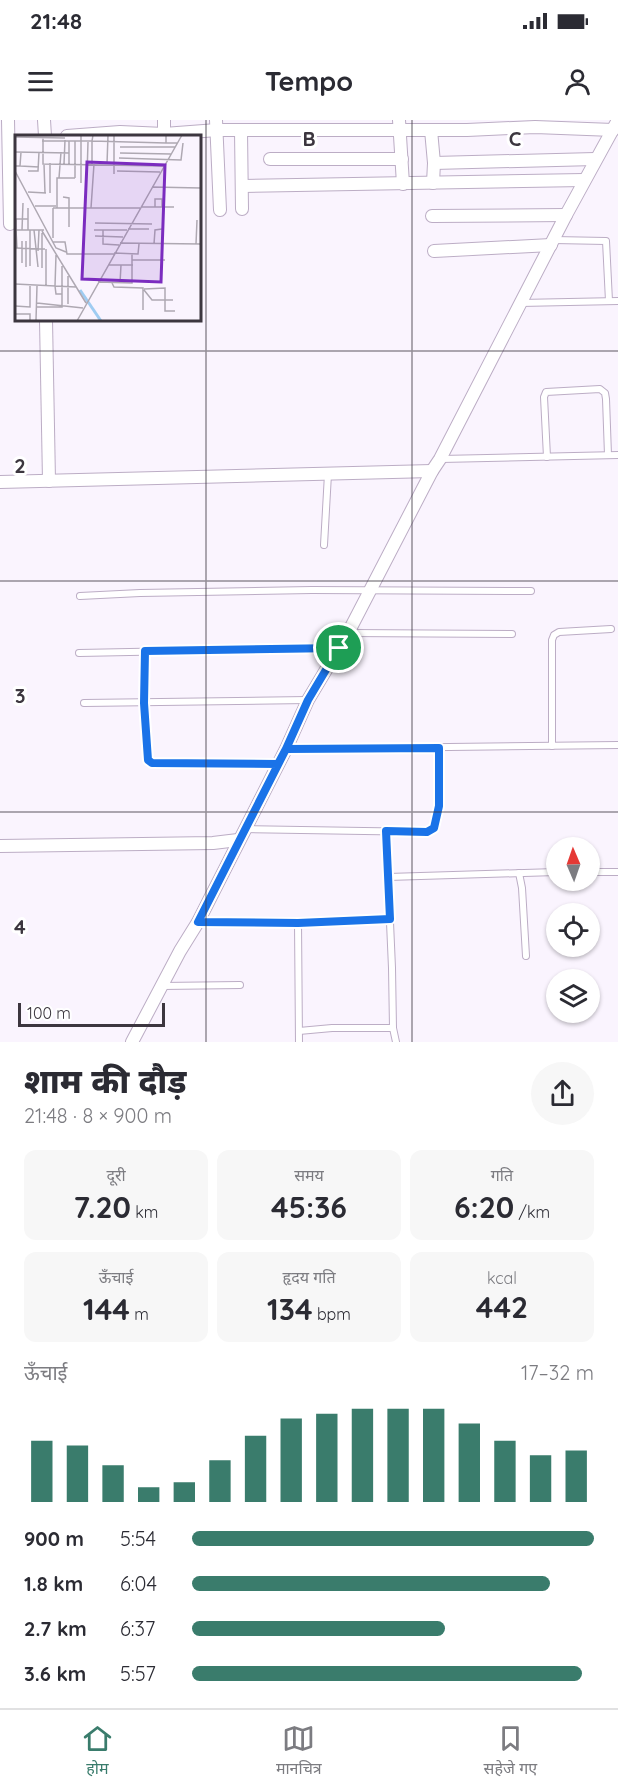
<!DOCTYPE html>
<html lang="hi">
<meta charset="utf-8">
<style>
:root{--surface:#fff;--page:#f7f7f7;--text:#2b2b33;--muted:#7c7c81;--line:#e1e1e2;--accent:#3a7c6c}
body{margin:0;font-family:Quicksand,"Noto Sans Devanagari",sans-serif;background:var(--page);color:var(--text);height:100vh;display:flex;flex-direction:column;font-size:22px;white-space:nowrap}
*{box-sizing:border-box;margin:0}
p{font-size:20px;color:var(--muted)}
.icon{flex:none;width:33px;height:33px;fill:none;stroke:currentColor;stroke-width:2;stroke-linecap:round;stroke-linejoin:round}
.map{position:relative;height:922px;overflow:hidden}
.sheet{display:flex;flex-direction:column;background:var(--surface);flex:1}
.sheet>*{flex:none}
.needle{width:39px;rotate:358deg}
.tools{position:absolute;left:546px;top:717px;display:grid;gap:12px}
.tools a{display:grid;place-items:center;width:54px;height:54px;border-radius:50%;background:var(--surface);box-shadow:0 2px 4px #0004;font-size:30px}
.scale{position:absolute;left:18px;bottom:15px;width:147px;box-sizing:border-box;padding-left:6px;border:3px solid #3c363f;border-top:0;font-size:16px;line-height:21px;white-space:nowrap;color:#3c363f;-webkit-text-stroke:4px #fff;paint-order:stroke}
.pin{position:absolute;display:grid;place-items:center;width:51px;height:51px;color:#fff;margin:-26px;border:3px solid #fff;border-radius:50%;box-shadow:0 2px 6px #0007}
.round{display:grid;place-items:center;flex:none;width:63px;height:63px;border-radius:32px;background:var(--page)}
.headline{display:flex;align-items:center;justify-content:space-between;height:102px;padding:0 24px}
h1{font-size:33px;font-weight:800;line-height:45px}
.stats{display:grid;grid-template-columns:repeat(3,1fr);gap:9px;height:102px;padding:6px 24px}
.stats div{display:grid;align-content:center;border-radius:12px;background:var(--page);text-align:center}
.stats b{font-size:30px;font-weight:800}
.stats small{font-size:16px;font-weight:400}
.stats p{font-size:16px}
.chart{height:168px;padding:12px 24px}
.chart p{display:flex;justify-content:space-between}
.chart svg{width:100%;height:108px;margin-top:6px;stroke:var(--accent);stroke-width:6}
ul{padding:0 24px;list-style:none;font-size:20px}
li{display:grid;grid-template-columns:96px 72px 1fr;align-items:center;height:45px}
li i{height:15px;border-radius:8px;background:var(--accent)}
.status{display:flex;justify-content:space-between;align-items:center;height:42px;padding:0 30px;background:var(--surface);direction:ltr}
.status svg{height:16px;fill:currentColor}
header{display:flex;justify-content:space-between;align-items:center;height:78px;padding:0 24px;background:var(--surface);font-size:27px;font-weight:800}
.tab-bar{display:flex;justify-content:space-around;align-items:center;height:84px;border-top:2px solid var(--line);background:var(--surface);font-size:16px;color:var(--muted)}
.tab-bar a{display:grid;justify-items:center;gap:3px}
.tab-bar .current{color:var(--accent)}
.map>svg:first-child{display:block}
</style>
<div class="status"><b>21:48</b><svg viewBox="0 0 49 12"><path d="M0 12V9h3v3zM5 12V6h3v6zM10 12V3h3v9zM15 12V0h3v12zM26 1h20v11H26zM47 4h2v5h-2z"/></svg></div>
<header><svg class="icon" aria-label="menu" viewBox="0 0 24 24"><path d="M4 6h16M4 12h16M4 18h16"/></svg>Tempo<svg class="icon" aria-label="person" viewBox="0 0 24 24"><circle cx="12" cy="8" r="4"/><path d="M4 21q1-7 8-7t8 7"/></svg></header>
<div class="map">
<svg width="618" height="922" viewBox="0 0 618 922">
<rect width="100%" height="100%" fill="#faf4fe"/>
<g fill="none" stroke-linecap="round" stroke-linejoin="round">
<defs>
<g id="lane">
<polyline points="554,120 606,121 609,181"/>
<polyline points="520,183 618,181"/>
<polyline points="547,337 544,277 546,272 600,269 605,273 606,279 608,335"/>
<polyline points="441,339 618,335"/>
<polyline points="324,425 328,354"/>
<polyline points="80,476 140,473 312,470 531,471"/>
<polyline points="348,513 512,514"/>
<polyline points="145,531 144,583 148,640 156,643 277,644"/>
<polyline points="79,533 338,528"/>
<polyline points="84,583 308,580"/>
<polyline points="552,626 552,520 554,515 559,512 611,509"/>
<polyline points="286,629 618,625"/>
<polyline points="244,709 427,712 434,708 439,686 439,628"/>
<polyline points="386,711 392,848 393,908 396,922"/>
<polyline points="590,752 618,752"/>
<polyline points="519,753 522,768 526,836"/>
<polyline points="388,757 556,752"/>
<polyline points="199,802 298,803 390,799"/>
<polyline points="298,803 299,922"/>
<polyline points="162,866 240,865"/>
<polyline points="299,911 332,908 393,908"/>
</g>
<g id="street">
<polyline points="8,0 10,104"/>
<polyline points="44,0 45,16"/>
<polyline points="216,0 220,90"/>
<polyline points="399,0 403,64"/>
<polyline points="431,10 434,43 433,63"/>
<polyline points="241,11 242,89"/>
<polyline points="164,14 164,0"/>
<polyline points="67,16 120,12 164,14 217,10 467,10 535,7 613,10"/>
<polyline points="270,39 402,39"/>
<polyline points="434,43 595,39"/>
<polyline points="243,66 584,60"/>
<polyline points="432,96 566,95"/>
<polyline points="434,131 551,125"/>
<polyline points="46,200 49,361"/>
<polyline points="0,362 432,351"/>
<polyline points="0,726 213,723 238,720"/>
<polyline points="132,922 180,831 198,802 286,629 308,580 348,513 432,351 440,339 566,95 618,0"/>
</g>
</defs>
<!-- lane casing -->
<use href="#lane" stroke="#bcadc5" stroke-width="8"/>
<!-- street casing -->
<use href="#street" stroke="#bcadc5" stroke-width="14"/>
<!-- lane -->
<use href="#lane" stroke="#fff" stroke-width="6"/>
<!-- street -->
<use href="#street" stroke="#fff" stroke-width="12"/>
</g>
<g fill="none" stroke-linecap="round" stroke-linejoin="round">
<defs>
<polyline id="route" points="339,528 308,580 286,629 198,802 298,803 390,799 386,711 427,712 434,708 439,686 439,628 286,629 278,644 152,643 148,640 144,583 145,531 339,528"/>
</defs>
<!-- route casing -->
<use href="#route" stroke="#fff" stroke-width="12"/>
<!-- route -->
<use href="#route" stroke="#1a73e8" stroke-width="8"/>
</g>
<!-- grid -->
<path fill="none" stroke="#3c363f" stroke-width="1.5" stroke-opacity="0.55" d="M206 0V922M412 0V922M0 231H618M0 461H618M0 692H618"/>
<!-- overview -->
<g transform="translate(15 15)">
<rect width="186" height="186" fill="#faf4fe"/>
<path fill="none" stroke="#9fccf2" stroke-width="3" d="M65 155 86 186"/>
<path fill="none" stroke="#aea8b2" stroke-width="1.5" d="M99 0V39M151 0V8H162M0 2 50 3M28 2V29L149 31M27 6H77L78 0M105 12H160M0 17 54 18M105 18 156 19M104 23 166 25 168 8M35 28V58M29 29 30 58M49 29 50 5M54 29V6M77 29V6L151 8M92 29 93 0M0 31H5L6 17M5 31 24 32M0 36 41 113 51 117M13 36H23L24 17M102 36 145 37M72 40 73 7M44 43 46 17M60 43V6M66 48V0M137 52 186 53M13 57 31 58M48 62 54 63V92M20 71H41M126 72H159M140 72V64H147V72M13 73V95M38 73H125M42 73V43H60M76 73 79 29M80 88 137 89M113 94H134M0 95H29M1 95V84H13M1 95 2 113M7 95 8 68M19 95 23 132M79 95H112M88 95V109L104 110M27 96 71 168M80 101 108 102M38 103V73M7 106V128M38 107H50L52 119H99M105 108 186 109M139 109 140 95 147 94M181 109 182 85M0 113 30 114M31 114V151M23 116 24 95M99 118 123 119 124 109M117 125H150M93 130H118M15 131V95M11 132V106M27 133V98M83 147 117 148V119M97 148 99 152 128 153V175M105 148 106 130M0 149 40 151 41 120M129 154 150 153V176H160M129 155 137 165H158M47 159H41L40 151 61 152M22 168 68 173M53 169V141M0 171 15 172V151M22 172H47V131M0 179H15V185M21 185 22 151M11 186H44M62 186 167 0"/>
<path fill="#7b2cbf" fill-opacity="0.15" stroke="#7b2cbf" stroke-width="3" d="M72 27 150 30 146 147 67 144Z"/>
<rect width="186" height="186" fill="none" stroke="#3c363f" stroke-width="3"/>
</g>
<g font-size="20" text-anchor="middle" font-weight="bold" fill="#3c363f" stroke="#fff" stroke-width="6" stroke-linejoin="round" paint-order="stroke">
<text x="309" y="26">B</text>
<text x="515" y="26">C</text>
<text x="20" y="353">2</text>
<text x="20" y="583">3</text>
<text x="20" y="814">4</text>
</g>
</svg>
<div class="tools">
<a><svg class="needle" viewBox="-14 -14 28 28"><path d="M0-13l5 13h-10z" fill="#e53935"/><path d="M0 13l5-13h-10z" fill="#7c7c81"/></svg></a>
<a><svg class="icon" aria-label="locate" viewBox="0 0 24 24"><circle cx="12" cy="12" r="6"/><path d="M12 2v4M12 18v4M2 12h4M18 12h4"/></svg></a>
<a><svg class="icon" aria-label="layers" viewBox="0 0 24 24"><path d="M12 4l9 5-9 5-9-5zM3 14l9 5 9-5"/></svg></a>
</div>
<div class="scale">100 m</div>
<div class="pin" style="left:339px;top:528px;background:#1e9e55"><svg class="icon" aria-label="arrive" viewBox="0 0 24 24"><path d="M6 21V4h12l-3 4 3 4H6"/></svg></div>
</div>
<section class="sheet">
<div class="headline"><div><h1>शाम की दौड़</h1><p>21:48 · 8 × 900 m</p></div><a class="round"><svg class="icon" aria-label="share" viewBox="0 0 24 24"><path d="M12 15V3M7 8l5-5 5 5M5 13v7h14v-7"/></svg></a></div>
<div class="stats">
<div><p>दूरी</p><b>7.20<small> km</small></b></div>
<div><p>समय</p><b>45:36</b></div>
<div><p>गति</p><b>6:20<small> /km</small></b></div>
</div>
<div class="stats">
<div><p>ऊँचाई</p><b>144<small> m</small></b></div>
<div><p>हृदय गति</p><b>134<small> bpm</small></b></div>
<div><p>kcal</p><b>442</b></div>
</div>
<div class="chart"><p><span>ऊँचाई</span>17–32 m</p>
<svg viewBox="0 0 160 44" preserveAspectRatio="none"><path d="M5 44V19M15 44V21M25 44V29M35 44V38M45 44V36M55 44V27M65 44V17M75 44V10M85 44V8M95 44V6M105 44V6M115 44V6M125 44V12M135 44V19M145 44V25M155 44V23"/></svg>
</div>
<ul>
<li><b>900 m</b>5:54<i style="width:100%"></i></li>
<li><b>1.8 km</b>6:04<i style="width:89%"></i></li>
<li><b>2.7 km</b>6:37<i style="width:63%"></i></li>
<li><b>3.6 km</b>5:57<i style="width:97%"></i></li>
</ul>
</section>
<nav class="tab-bar">
<a class="current"><svg class="icon" aria-label="home" viewBox="0 0 24 24"><path d="M3 11l9-7 9 7M6 9v11h12V9"/></svg>होम</a>
<a><svg class="icon" aria-label="map" viewBox="0 0 24 24"><path d="M3 6l6-2 6 2 6-2v14l-6 2-6-2-6 2zM9 4v14M15 6v14"/></svg>मानचित्र</a>
<a><svg class="icon" aria-label="saved" viewBox="0 0 24 24"><path d="M7 4h10v16l-5-4-5 4z"/></svg>सहेजे गए</a>
</nav>
